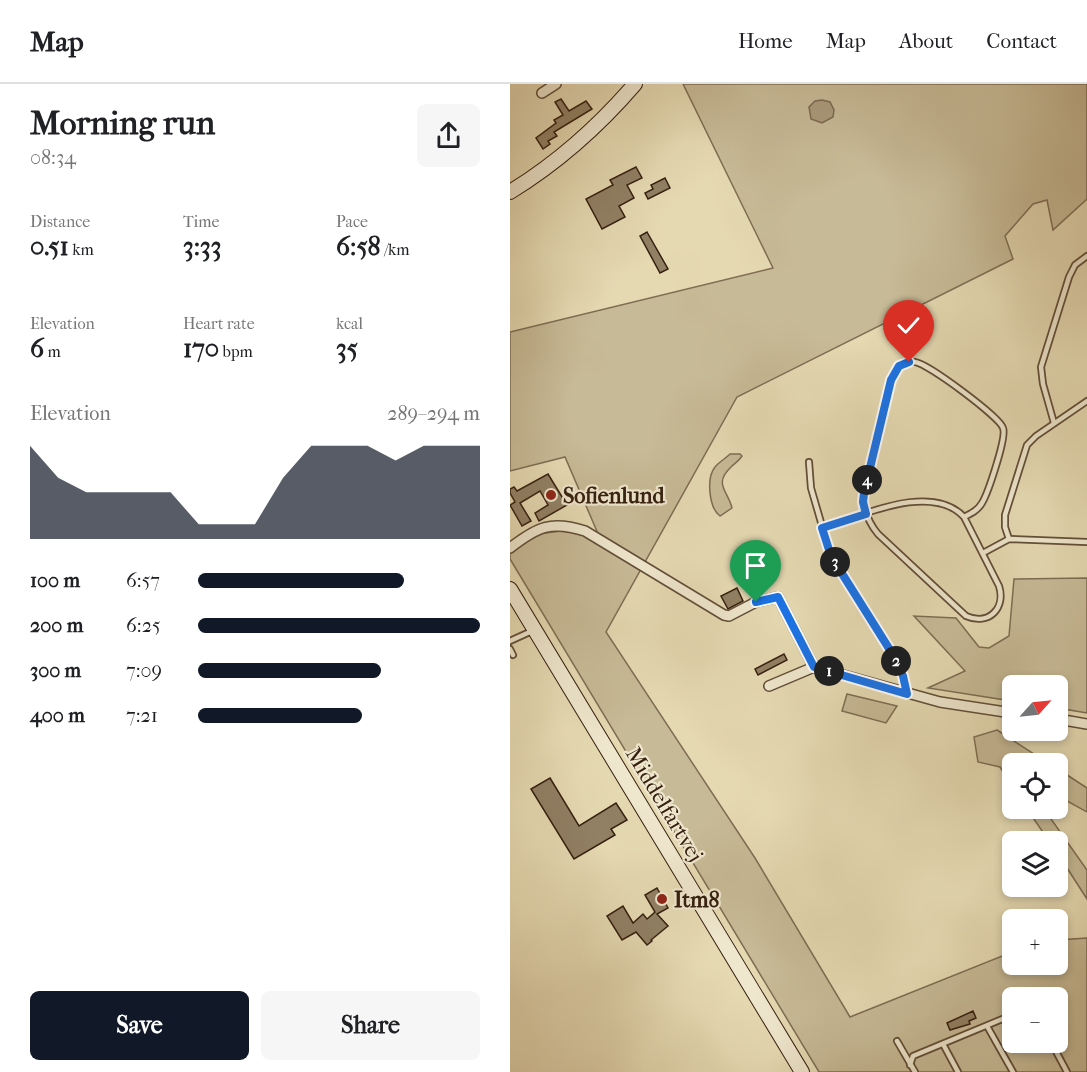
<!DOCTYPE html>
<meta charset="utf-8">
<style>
:root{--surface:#fff;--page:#f6f6f6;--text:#202124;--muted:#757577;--line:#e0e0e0;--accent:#111827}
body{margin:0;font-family:"IM FELL French Canon",serif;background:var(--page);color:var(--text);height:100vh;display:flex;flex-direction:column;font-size:22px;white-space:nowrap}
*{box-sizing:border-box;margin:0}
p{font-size:20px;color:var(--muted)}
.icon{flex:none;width:33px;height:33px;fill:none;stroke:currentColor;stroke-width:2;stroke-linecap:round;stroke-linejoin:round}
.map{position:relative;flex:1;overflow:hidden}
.side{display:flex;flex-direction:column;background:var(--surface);width:510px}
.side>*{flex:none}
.needle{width:39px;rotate:63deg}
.fabs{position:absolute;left:492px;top:591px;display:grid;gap:12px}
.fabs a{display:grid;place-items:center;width:66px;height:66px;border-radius:9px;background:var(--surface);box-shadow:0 3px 9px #0003;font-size:30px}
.pin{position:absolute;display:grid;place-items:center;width:51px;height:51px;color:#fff;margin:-62px -26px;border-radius:50% 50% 50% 0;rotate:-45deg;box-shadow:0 0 6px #0007}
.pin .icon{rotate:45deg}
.km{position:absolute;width:30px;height:30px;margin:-15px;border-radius:50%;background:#222;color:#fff;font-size:16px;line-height:30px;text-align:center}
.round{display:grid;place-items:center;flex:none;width:63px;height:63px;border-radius:9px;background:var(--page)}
.headline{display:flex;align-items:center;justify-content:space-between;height:102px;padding:0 30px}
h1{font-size:33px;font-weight:800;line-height:45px}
.metrics{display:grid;grid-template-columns:repeat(3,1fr);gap:9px;height:102px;padding:6px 30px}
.metrics div{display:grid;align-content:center}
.metrics b{font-size:26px;font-weight:800}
.metrics small{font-size:16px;font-weight:400}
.metrics p{font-size:16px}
.chart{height:168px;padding:12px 30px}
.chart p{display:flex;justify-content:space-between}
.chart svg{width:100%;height:108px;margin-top:6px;fill:var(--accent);opacity:.7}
.button{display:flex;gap:12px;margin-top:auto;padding:12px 30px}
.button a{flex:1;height:69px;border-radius:9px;background:var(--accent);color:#fff;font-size:24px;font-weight:800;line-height:69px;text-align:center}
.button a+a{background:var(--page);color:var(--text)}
ul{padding:0 30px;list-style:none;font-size:20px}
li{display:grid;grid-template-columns:96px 72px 1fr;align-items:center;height:45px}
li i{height:15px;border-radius:8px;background:var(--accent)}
header{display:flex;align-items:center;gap:36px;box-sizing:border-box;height:84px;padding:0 30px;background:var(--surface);border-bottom:2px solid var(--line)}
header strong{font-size:28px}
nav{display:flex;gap:33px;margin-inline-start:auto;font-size:21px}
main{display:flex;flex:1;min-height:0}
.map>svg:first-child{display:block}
</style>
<header>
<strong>Map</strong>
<nav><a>Home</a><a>Map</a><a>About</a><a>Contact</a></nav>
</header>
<main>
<section class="side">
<div class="headline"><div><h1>Morning run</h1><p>08:34</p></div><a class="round"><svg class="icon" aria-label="share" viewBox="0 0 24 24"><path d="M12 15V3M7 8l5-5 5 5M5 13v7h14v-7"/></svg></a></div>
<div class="metrics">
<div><p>Distance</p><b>0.51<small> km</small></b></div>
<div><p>Time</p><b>3:33</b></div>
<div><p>Pace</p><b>6:58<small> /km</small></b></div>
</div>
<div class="metrics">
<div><p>Elevation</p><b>6<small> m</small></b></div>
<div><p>Heart rate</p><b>170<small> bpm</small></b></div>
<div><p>kcal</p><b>35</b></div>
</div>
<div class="chart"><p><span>Elevation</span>289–294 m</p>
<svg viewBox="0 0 160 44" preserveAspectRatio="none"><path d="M0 44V6L10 19L20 25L30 25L40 25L50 25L60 38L70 38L80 38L90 19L100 6L110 6L120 6L130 12L140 6L150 6L160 6V44z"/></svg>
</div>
<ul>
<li><b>100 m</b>6:57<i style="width:73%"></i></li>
<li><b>200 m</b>6:25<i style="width:100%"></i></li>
<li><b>300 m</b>7:09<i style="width:65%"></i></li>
<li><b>400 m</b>7:21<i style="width:58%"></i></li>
</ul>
<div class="button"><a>Save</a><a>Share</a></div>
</section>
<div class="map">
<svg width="577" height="988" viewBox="0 0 577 988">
<rect width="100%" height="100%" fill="#e5d9b2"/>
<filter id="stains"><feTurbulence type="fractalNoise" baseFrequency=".00333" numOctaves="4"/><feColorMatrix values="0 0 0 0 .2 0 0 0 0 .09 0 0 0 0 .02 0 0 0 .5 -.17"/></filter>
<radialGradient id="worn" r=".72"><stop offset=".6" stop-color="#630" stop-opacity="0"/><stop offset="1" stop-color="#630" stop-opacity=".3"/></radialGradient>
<!-- green -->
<g fill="#c7ba96" stroke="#7e6d53" stroke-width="1.5" fill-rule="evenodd">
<path d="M173 0H577V115L543 146 537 116 523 120 495 152 503 175 227 313 96 548 245 774 340 933 502 868V880H548V856L577 854V988H309L0 475V469L28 450 51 447 89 452 55 373 0 387V248L263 184ZM502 914H548V958H502Z"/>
<path d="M220 370H230L232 372C229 377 225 379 221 383 203 400 218 407 222 424L210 432C199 424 196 394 205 383 209 378 215 375 220 370Z"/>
<polygon points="577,494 577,629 548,624 548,602 502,602 502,617 418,604 455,587 404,532 446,534 469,563 479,564 499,552 504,495"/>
<polygon points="337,610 387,622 376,639 332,627"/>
<polygon points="487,646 538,679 502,680 502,702 490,683 468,678 464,653"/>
<polygon points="548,685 577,704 577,728 548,712"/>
<polygon points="517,725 534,725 577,786 577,815 548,770 548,758 539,757"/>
</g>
<!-- water -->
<polygon fill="#aa9a7b" stroke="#7c6950" stroke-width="1.5" points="312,16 320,18 324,26 323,33 312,39 301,35 299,23 305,17"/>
<!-- building -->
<g fill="#918064" stroke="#362010" stroke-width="1.5">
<polygon points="51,15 59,27 76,17 82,25 44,48 47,52 38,57 40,60 33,65 26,54 46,39 44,36 53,31 45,18"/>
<polygon points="126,83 132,94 117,101 124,114 109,122 115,133 92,145 76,115 103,101 100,96"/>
<polygon points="155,94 160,104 138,115 135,109 143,105 141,101"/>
<polygon points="137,148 158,185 150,189 130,152"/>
<polygon points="38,390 57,421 29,437 25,429 38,421 30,407 10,419 21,437 12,442 0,421 5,418 0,409 0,405 4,403 7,407"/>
<polygon points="227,504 233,517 218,525 211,512"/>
<polygon points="274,570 277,576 248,591 245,585"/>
<polygon points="40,694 69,742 106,719 117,736 101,745 105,751 64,775 21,705"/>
<polygon points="147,804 158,824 147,830 158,842 141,856 142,857 137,861 126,848 112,856 97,832 113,822 123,839 133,830 137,835 145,828 135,811"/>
<polygon points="463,927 466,934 459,937 460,940 440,946 437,939"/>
</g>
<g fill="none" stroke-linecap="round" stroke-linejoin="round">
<defs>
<g id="lane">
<polyline points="544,339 533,300 531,283 559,193 565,181 577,172"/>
<polyline points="299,378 301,404 319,466 385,574 393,592 397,607"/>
<path d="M312 444 315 443C353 431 422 398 454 433L489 502C496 524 479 542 456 532L368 450C358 438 353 425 354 409L381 295C385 286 392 276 405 278 417 279 490 333 493 344 497 353 478 409 472 419 468 426 462 429 454 433"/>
<polyline points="499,455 495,443 495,431 517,361 526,352 577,317"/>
<polyline points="473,469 499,455 577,458"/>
<polyline points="0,557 22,547"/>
<polyline points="0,565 3,571"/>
<polyline points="514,909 516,914"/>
<polyline points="477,942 503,988"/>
<polyline points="387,957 405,988"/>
<polyline points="541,958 557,988"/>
<polyline points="433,960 448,988"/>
<polyline points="400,981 403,972 502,931"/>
</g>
<g id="street">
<polyline points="32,9 46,0"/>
<path d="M0 464C27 443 41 436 75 447L214 531 219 532 246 518 268 513 304 583"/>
<polyline points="259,602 304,583 430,618 502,629"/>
<polyline points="548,635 577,640"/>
</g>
<g id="secondary">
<path d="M0 108C49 78 88 43 125 0"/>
<polyline points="0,505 292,988"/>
</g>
</defs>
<!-- lane casing -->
<use href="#lane" stroke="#624e38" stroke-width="8"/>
<!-- street casing -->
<use href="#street" stroke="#624e38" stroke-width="12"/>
<!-- secondary casing -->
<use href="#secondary" stroke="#362010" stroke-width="16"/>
<!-- lane -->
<use href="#lane" stroke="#eee6cd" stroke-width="4.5"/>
<!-- street -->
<use href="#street" stroke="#eee6cd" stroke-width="9"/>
<!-- secondary -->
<use href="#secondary" stroke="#eee6cd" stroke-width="14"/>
</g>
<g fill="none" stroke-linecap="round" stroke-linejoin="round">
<defs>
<polyline id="route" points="246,518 268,513 304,583 397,610 393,592 385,574 321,472 312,444 356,430 353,418 354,409 381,296 389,282 399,278"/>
</defs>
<!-- route casing -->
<use href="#route" stroke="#fff" stroke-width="12"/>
<!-- route -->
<use href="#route" stroke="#1a73e8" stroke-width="8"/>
</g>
<!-- markers -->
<g fill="#8f2418" stroke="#eee6cd" stroke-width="2">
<circle cx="41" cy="411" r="6"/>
<circle cx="152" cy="815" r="6"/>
</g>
<g text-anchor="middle" stroke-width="4.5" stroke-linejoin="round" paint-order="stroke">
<!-- poi labels -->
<g font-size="22" font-weight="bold" fill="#362010" stroke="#eee6cd" text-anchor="start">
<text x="53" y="419">Sofienlund</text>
<text x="164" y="823">Itm8</text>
</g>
<!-- street labels -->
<g font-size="22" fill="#362010" stroke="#eee6cd">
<text transform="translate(155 720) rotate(59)" y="8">Middelfartvej</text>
</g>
</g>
<rect width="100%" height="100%" filter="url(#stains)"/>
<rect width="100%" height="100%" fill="url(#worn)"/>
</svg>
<div class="fabs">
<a><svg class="needle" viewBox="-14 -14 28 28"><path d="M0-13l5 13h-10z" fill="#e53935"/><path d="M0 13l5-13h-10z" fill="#757577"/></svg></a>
<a><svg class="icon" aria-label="locate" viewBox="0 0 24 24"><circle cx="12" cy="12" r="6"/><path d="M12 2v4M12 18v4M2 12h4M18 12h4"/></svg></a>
<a><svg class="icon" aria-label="layers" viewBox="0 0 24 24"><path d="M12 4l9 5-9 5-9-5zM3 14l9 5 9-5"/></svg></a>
<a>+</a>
<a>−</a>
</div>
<div class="pin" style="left:246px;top:518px;background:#1e9e55"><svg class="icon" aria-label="arrive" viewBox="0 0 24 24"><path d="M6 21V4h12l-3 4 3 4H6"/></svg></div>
<div class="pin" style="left:399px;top:278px;background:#d93025"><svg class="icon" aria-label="check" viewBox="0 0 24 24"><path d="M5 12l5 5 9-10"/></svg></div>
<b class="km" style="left:319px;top:587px">1</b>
<b class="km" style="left:386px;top:577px">2</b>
<b class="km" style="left:325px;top:478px">3</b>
<b class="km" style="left:357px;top:396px">4</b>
</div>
</main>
